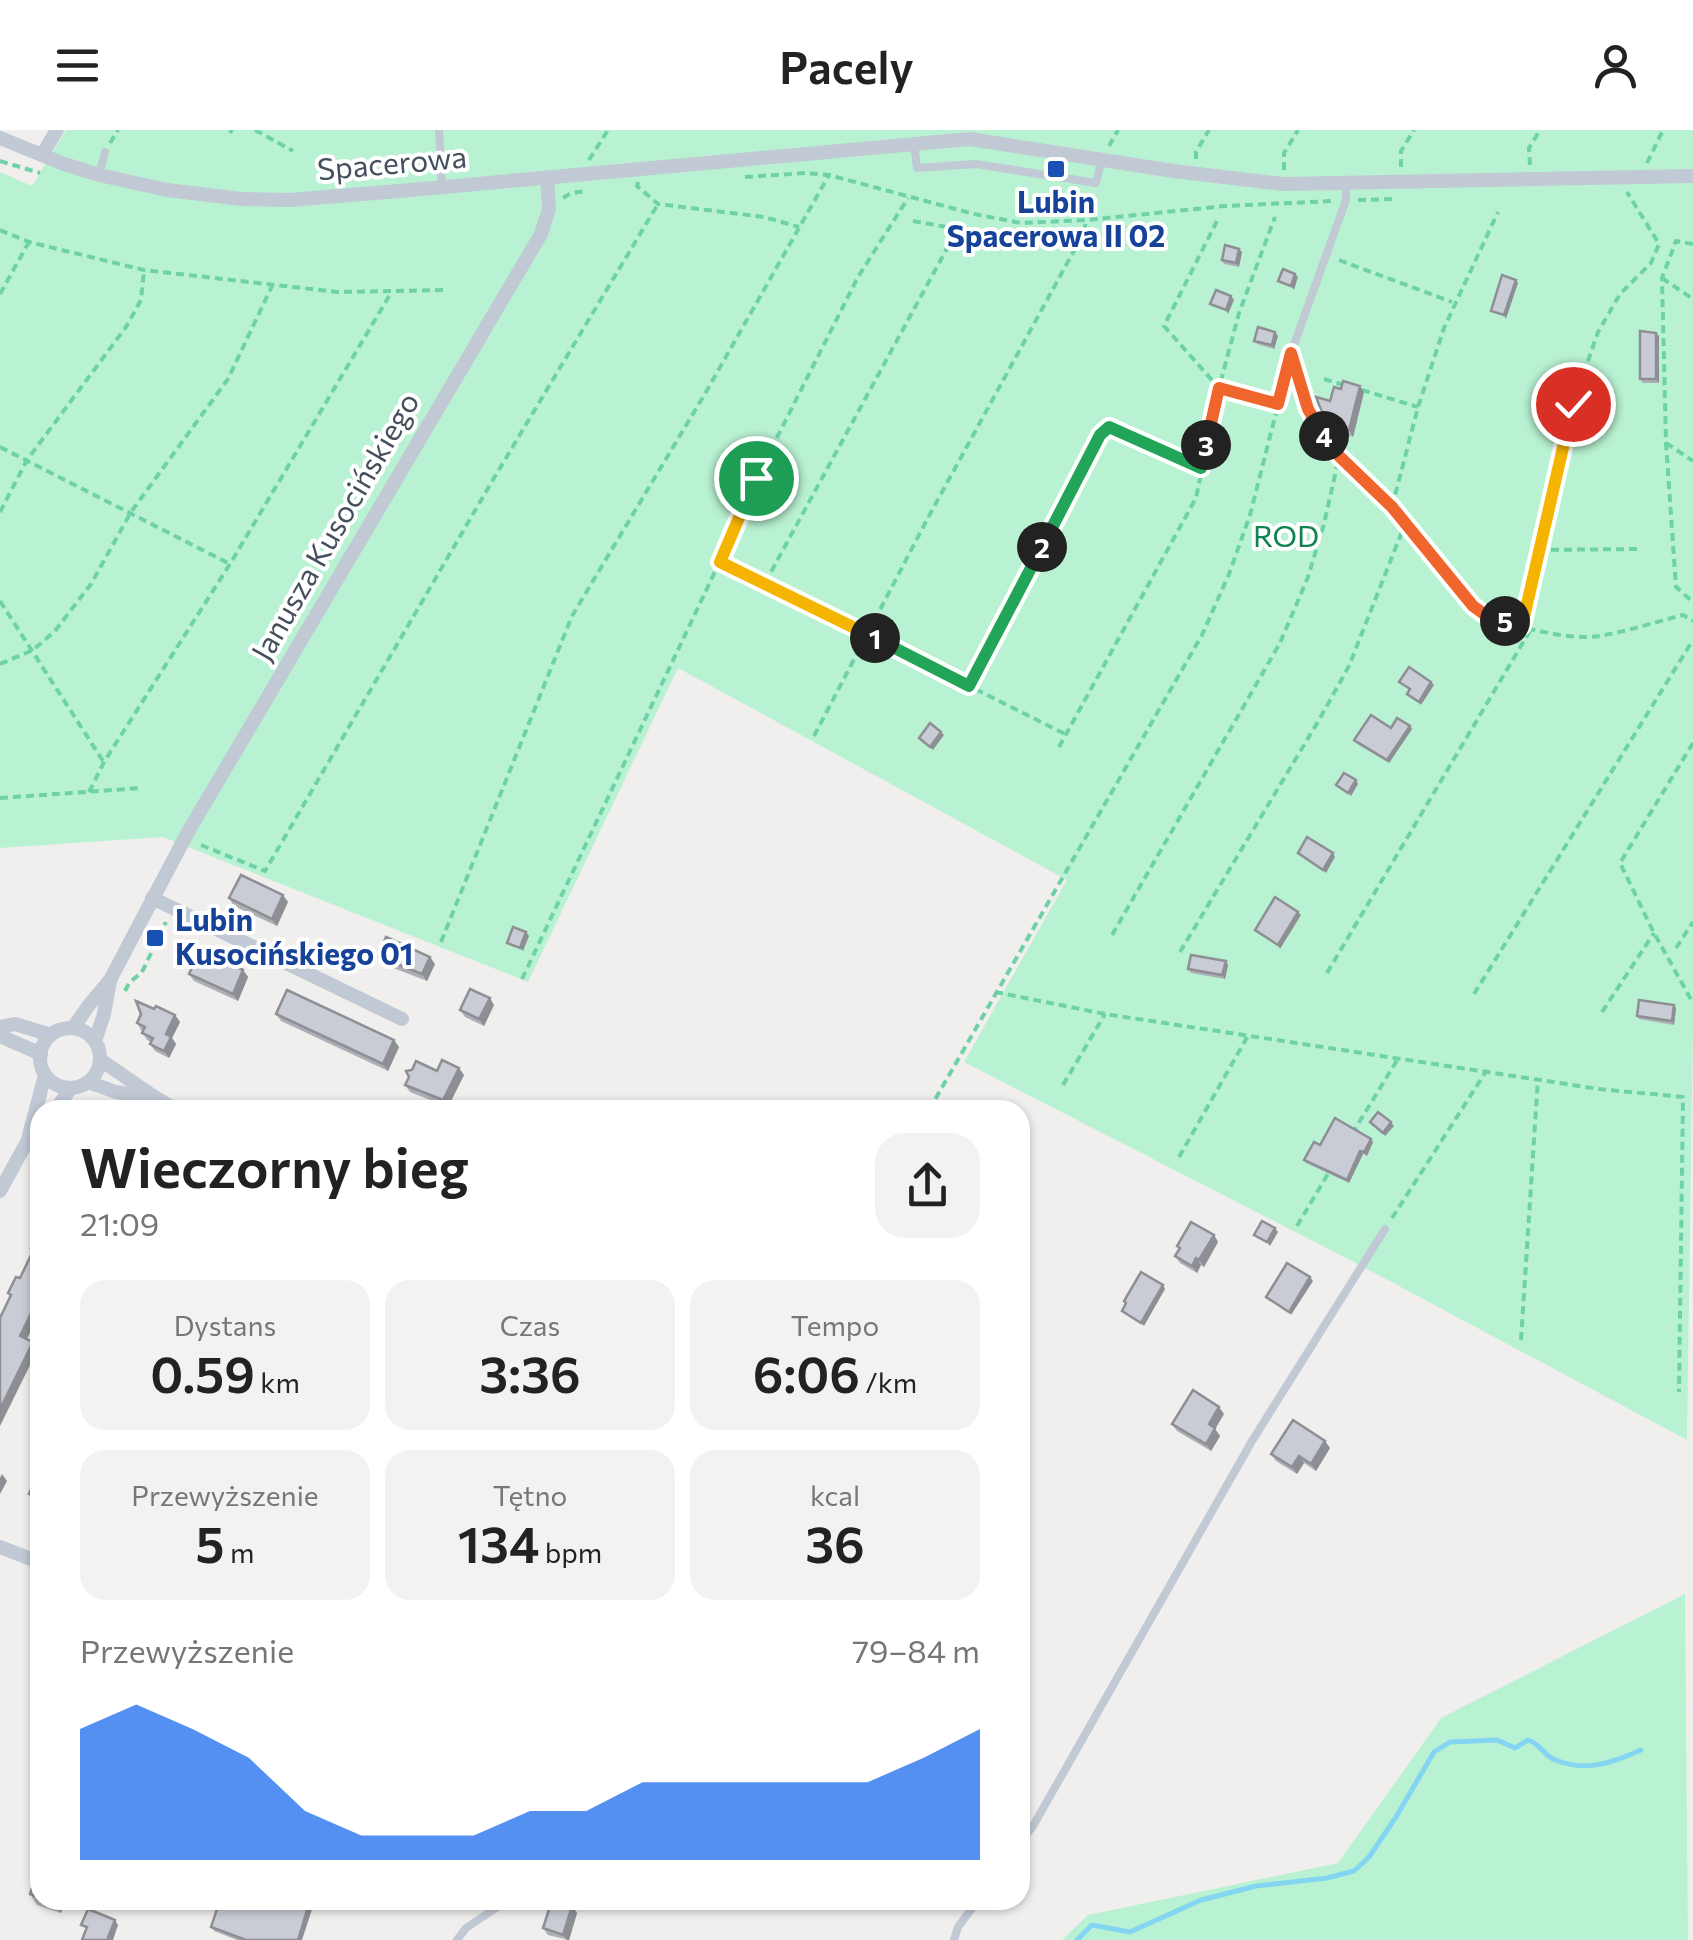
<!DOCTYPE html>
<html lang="pl">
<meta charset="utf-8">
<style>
:root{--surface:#fff;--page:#f2f2f2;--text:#222;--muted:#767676;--accent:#0c62ec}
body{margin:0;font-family:Commissioner,sans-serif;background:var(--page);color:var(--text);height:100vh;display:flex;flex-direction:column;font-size:38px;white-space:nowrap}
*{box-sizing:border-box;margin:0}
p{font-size:32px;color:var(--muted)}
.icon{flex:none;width:55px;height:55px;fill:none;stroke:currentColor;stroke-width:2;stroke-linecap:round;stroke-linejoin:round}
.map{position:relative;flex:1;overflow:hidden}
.drawer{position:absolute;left:30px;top:970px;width:1000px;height:810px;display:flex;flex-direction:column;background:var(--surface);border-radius:30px;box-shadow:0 2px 8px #0004}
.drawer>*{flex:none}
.pin{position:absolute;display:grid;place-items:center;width:85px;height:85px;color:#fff;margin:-42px;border:5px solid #fff;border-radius:50%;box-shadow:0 2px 10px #0007}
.km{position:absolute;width:50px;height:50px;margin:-25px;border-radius:50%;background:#222;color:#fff;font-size:28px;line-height:50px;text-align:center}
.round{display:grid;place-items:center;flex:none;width:105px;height:105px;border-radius:30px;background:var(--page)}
.headline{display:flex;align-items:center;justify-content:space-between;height:170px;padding:0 50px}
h1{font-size:55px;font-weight:600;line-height:75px}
.metrics{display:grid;grid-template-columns:repeat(3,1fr);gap:15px;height:170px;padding:10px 50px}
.metrics div{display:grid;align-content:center;border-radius:25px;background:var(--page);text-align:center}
.metrics b{font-size:50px;font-weight:600}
.metrics small{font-size:28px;font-weight:400}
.metrics p{font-size:28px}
.chart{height:280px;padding:20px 50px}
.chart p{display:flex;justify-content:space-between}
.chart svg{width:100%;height:180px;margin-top:10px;fill:var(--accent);opacity:.7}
header{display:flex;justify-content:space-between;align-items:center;height:130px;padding:0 50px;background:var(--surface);font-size:45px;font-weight:600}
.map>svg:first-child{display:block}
</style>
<header><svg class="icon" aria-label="menu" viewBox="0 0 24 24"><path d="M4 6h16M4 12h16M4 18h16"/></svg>Pacely<svg class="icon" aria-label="person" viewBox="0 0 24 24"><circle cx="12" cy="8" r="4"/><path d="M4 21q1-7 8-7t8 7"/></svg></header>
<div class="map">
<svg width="1693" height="1810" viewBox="0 0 1693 1810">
<rect width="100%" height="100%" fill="#f1eeee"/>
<!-- green -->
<g fill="#b9f2d2">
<polygon points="66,0 1693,0 1693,894 1687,1310 1354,1132 964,932 1067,750 678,538 528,852 163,707 0,718 0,42 32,56"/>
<polygon points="1685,1464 1688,1810 1062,1810 1088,1785 1338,1733 1441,1588"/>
</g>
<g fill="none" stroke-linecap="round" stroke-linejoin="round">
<!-- stream -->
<path stroke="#83d5f2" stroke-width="5" d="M1077 1810 1092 1795 1130 1802 1201 1770 1256 1756 1327 1748 1354 1741 1369 1727 1396 1687 1434 1622 1450 1612 1497 1610 1515 1618 1528 1610C1540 1614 1543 1624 1553 1629 1585 1643 1612 1633 1641 1620"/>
<!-- path -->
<g stroke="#6ed2a6" stroke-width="4" stroke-dasharray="8 5" stroke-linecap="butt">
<polyline points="255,0 293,21"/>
<polyline points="230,3 232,0"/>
<polyline points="110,13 118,0"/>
<polyline points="1109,16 1118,0"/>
<polyline points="1196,29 1196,22 1209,0"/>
<polyline points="589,30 608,0"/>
<polyline points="0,31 40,43"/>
<polyline points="1647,33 1663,0"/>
<polyline points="1530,35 1529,18 1540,0"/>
<polyline points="1401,37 1401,21 1414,0"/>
<polyline points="1284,40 1284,23 1298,0"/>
<polyline points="745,47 805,43 829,45 974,84 1021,93 1087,90 1225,76 1333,71"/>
<polyline points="638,52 637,56 658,74 764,87 799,97"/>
<polyline points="563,68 571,63 586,61"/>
<polyline points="1358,70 1393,69"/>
<polyline points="913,91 1008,108"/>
<polyline points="1217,91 1164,196 1219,258 1278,274"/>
<polyline points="0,100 29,112 144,140 337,162 445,160"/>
<polyline points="1693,114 1676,111 1662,148 1666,313 1676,457 1693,472"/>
<polyline points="1339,130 1452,172"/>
<polyline points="1662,148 1693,169"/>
<polyline points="0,164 29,112"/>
<path d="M1294 234 1308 279 1317 297 1339 327 1392 377 1473 475C1499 495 1567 511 1600 506 1628 501 1656 492 1683 485L1693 491"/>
<polyline points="1324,249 1344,255"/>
<polyline points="1362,260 1418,277"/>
<polyline points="1666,313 1693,331"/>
<polyline points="0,317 230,434"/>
<polyline points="1392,377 1418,277 1444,198 1498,82"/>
<polyline points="0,382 27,330 126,197 141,170 144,140"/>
<polyline points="1538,420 1638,419"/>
<polyline points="720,431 1065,604"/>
<polyline points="765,453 957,100"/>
<polyline points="0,471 103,631"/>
<polyline points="1522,496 1573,274 1598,202 1620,164 1651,133 1659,114 1627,62"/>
<polyline points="0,534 33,520 55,501 91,454 131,382 228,249 272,156"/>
<polyline points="969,556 1100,305 1109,297 1200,337"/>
<polyline points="814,606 930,384 1082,106 1087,90"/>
<polyline points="1693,613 1620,733 1654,803 1693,873"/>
<polyline points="1059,617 1196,368 1219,258 1239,183 1275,87"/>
<polyline points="89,662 104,632 230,434 391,163"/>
<polyline points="0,668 141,658"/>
<polyline points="201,715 265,741 494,348 658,74"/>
<polyline points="1112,805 1280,513 1308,447 1324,394 1339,327"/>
<polyline points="441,812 572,486 706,262 829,45"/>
<polyline points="1676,818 1693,792"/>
<polyline points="1180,822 1319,590 1349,536 1405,394"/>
<polyline points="1327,843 1531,499"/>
<polyline points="522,849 720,431 756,349 858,147 908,68"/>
<polyline points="125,861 129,853 142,842 166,792"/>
<polyline points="995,862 1105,884 1599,959 1683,967 1679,1262"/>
<polyline points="1474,864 1693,510"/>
<polyline points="1602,882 1654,803"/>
<polyline points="1063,955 1105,884"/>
<polyline points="929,980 1202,505 1229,444 1250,385 1289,232"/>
<polyline points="1352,1004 1399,927"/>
<polyline points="1179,1027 1249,904"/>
<polyline points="1392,1088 1487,940"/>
<polyline points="1297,1096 1329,1042"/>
<polyline points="1521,1210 1538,948"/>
</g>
<!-- service -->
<g stroke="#c0c9d4" stroke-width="8">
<polyline points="439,0 442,58"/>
<polyline points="914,13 917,38 976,34 1096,53 1102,29"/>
<polyline points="99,45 105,22"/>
<polyline points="1291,223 1346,70 1346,53"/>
<polyline points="1020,1713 1033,1696 1252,1311 1385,1099"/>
<polyline points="457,1810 466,1798 508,1770"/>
<polyline points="954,1810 958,1797 978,1770"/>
</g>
<!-- minor -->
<g stroke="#c0c9d4" stroke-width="14">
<polyline points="0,8 64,34 99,45 167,60 242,69 290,70 411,60 970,9 1173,41 1283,54 1693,46"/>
<polyline points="42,25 57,0"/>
<polyline points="152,768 402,889"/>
<polyline points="0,897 15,894 51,905"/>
<polyline points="73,898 89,875 110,850 188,702 541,104 549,79 547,48"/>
<circle cx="70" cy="928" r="30"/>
<polyline points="0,906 41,924"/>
<polyline points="95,911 104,884 110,851"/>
<path d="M100 930C126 946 149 966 177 980"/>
<polyline points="88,952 116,962 152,968"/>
<polyline points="55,980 71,958"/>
<polyline points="28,1009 45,945"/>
<polyline points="0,1061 28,1010 40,997"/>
<polyline points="0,1417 31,1429"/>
</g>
</g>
<!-- wall -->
<g fill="#adafb6">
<polygon points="1239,119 1242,122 1239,137 1224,134 1222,130"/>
<polygon points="1278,206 1274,219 1257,214 1254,211"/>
<polygon points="1659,206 1659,253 1643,253 1640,249"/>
<polygon points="1364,262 1353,307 1332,301 1327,295 1330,271"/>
<polygon points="1391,598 1412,599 1389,633 1357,614 1354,610"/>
<polygon points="229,768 288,772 277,796 234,776"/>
<polygon points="378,827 435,834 427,851 383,834"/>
<polygon points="1226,831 1228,835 1225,849 1191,843 1188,839"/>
<polygon points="243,840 248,847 238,871 194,851 189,844"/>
<polygon points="494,875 484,896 465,887 460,880"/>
<polygon points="1676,878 1674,895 1639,889 1637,886"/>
<polygon points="154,879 175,885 180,892 172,908 176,914 169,928 155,921 150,914 151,912 147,910 137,893"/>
<polygon points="276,884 399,917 388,941 281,891"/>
<polygon points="437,941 464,945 448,977 410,962 405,955"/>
<polygon points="1373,1012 1367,1026 1363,1024 1349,1053 1306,1033 1304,1030 1320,1015"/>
<polygon points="1214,1105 1218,1112 1204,1137 1201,1135 1197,1143 1180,1133 1175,1126 1179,1119 1177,1116"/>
<polygon points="1224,1284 1215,1299 1220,1306 1211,1321 1177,1301 1172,1294"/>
<polygon points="1330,1318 1316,1341 1304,1333 1297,1344 1276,1331 1271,1324"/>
<polygon points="40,1340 40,1374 34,1371 29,1364"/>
<polygon points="40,1739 40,1770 65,1770 61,1783 37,1775 30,1764"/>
<polygon points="572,1776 577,1783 569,1810 548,1805 543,1798"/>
<polygon points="211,1797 302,1810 237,1810 214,1801"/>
</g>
<!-- shaded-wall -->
<g fill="#8d8f94">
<polygon points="1239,119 1242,122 1239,137 1236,133"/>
<polygon points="1295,144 1298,147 1294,160 1291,156"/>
<polygon points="1516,150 1518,153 1506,189 1504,185"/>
<polygon points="1231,166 1234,170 1228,184 1226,180"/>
<polygon points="1275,202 1278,206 1274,219 1272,215"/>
<polygon points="1656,203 1659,206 1659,253 1656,249"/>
<polygon points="1360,256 1364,262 1353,307 1349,300"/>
<polygon points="1431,552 1434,555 1421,575 1419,572"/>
<polygon points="1410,596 1412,599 1389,633 1387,630"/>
<polygon points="941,602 944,605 933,620 930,617"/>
<polygon points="1356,650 1358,654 1351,666 1348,663"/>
<polygon points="1333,723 1335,727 1326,743 1323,740"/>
<polygon points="283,765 288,772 277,796 272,789"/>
<polygon points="1298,782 1301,785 1280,819 1278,815"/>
<polygon points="526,802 529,806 523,821 520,818"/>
<polygon points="430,827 435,834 427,851 422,844"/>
<polygon points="1226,831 1228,835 1225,849 1222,845"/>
<polygon points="243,840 248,847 238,871 233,864"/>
<polygon points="490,868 494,875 484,896 479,889"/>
<polygon points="1674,875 1676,878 1674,895 1672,891"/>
<polygon points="175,885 180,892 172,908 176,914 169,928 164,921 166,904"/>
<polygon points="394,910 399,917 388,941 383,934"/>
<polygon points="459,938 464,945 448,977 443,970"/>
<polygon points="1391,992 1394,996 1385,1006 1383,1003"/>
<polygon points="1371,1009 1373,1012 1367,1026 1364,1022"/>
<polygon points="1360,1021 1363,1024 1349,1053 1347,1050"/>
<polygon points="1275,1098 1278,1102 1270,1116 1267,1112"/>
<polygon points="1214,1105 1218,1112 1204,1137 1199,1130"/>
<polygon points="1196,1128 1201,1135 1197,1143 1192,1136"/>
<polygon points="1310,1147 1313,1151 1291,1185 1289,1182"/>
<polygon points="1163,1155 1165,1159 1144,1196 1141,1193"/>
<polygon points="40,1165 40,1182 25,1213 20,1206"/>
<polygon points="33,1212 38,1219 0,1296 0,1279"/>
<polygon points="1219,1277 1224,1284 1215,1299 1220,1306 1211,1321 1206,1314 1209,1294"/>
<polygon points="1325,1311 1330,1318 1316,1341 1311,1334"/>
<polygon points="1299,1326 1304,1333 1297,1344 1292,1337"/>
<polygon points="2,1344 7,1351 0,1364 0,1348"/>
<polygon points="54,1770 65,1770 61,1783 53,1773"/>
<polygon points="310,1770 315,1770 302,1810 298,1810"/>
<polygon points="572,1776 577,1783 569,1810 567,1810 563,1805"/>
<polygon points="115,1790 118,1795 113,1810 107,1810"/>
</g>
<!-- building -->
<g fill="#c9ccd4" stroke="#8d8f94" stroke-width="2.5">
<polygon points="1225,115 1239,119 1236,133 1222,130"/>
<polygon points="1283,139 1295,144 1291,156 1278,151"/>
<polygon points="1502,145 1516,150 1504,185 1491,181"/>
<polygon points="1216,160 1231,166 1226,180 1210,174"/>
<polygon points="1258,197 1275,202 1272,215 1254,211"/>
<polygon points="1640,201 1656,203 1656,249 1640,249"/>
<polygon points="1343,251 1360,256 1349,300 1327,295 1316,267 1330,271 1334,257 1341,259"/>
<polygon points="1409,537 1431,552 1419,572 1407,564 1410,559 1399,552"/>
<polygon points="1371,585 1391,598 1397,588 1410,596 1387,630 1354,610"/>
<polygon points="930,593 941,602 930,617 919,608"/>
<polygon points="1344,643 1356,650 1348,663 1336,655"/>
<polygon points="1307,707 1333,723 1323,740 1298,723"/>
<polygon points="241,745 283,765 272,789 229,768"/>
<polygon points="1275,767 1298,782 1278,815 1255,800"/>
<polygon points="513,797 526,802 520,818 507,813"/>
<polygon points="386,807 430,827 422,844 378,827"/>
<polygon points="200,820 243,840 233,864 189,844"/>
<polygon points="1191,825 1226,831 1222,845 1188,839"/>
<polygon points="470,859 490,868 479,889 460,880"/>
<polygon points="287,860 394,910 383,934 276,884"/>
<polygon points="1639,870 1674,875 1672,891 1637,886"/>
<polygon points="136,871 154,879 156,876 175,885 166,904 171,907 164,921 150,914 153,908 142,903 145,897 137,893 141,884"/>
<polygon points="442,930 459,938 443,970 405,955 409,947 406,941 412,940 416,931 437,941"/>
<polygon points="1378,982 1391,992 1383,1003 1370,992"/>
<polygon points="1335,988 1371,1009 1364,1022 1360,1021 1347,1050 1304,1030 1314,1012 1320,1015"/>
<polygon points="1262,1091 1275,1098 1267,1112 1254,1105"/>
<polygon points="1191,1092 1214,1105 1199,1130 1196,1128 1192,1136 1175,1126 1180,1118 1177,1116"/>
<polygon points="40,1100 40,1165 20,1206 33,1212 0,1279 0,1188 11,1165 8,1163 16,1147 20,1148 34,1119 31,1118"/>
<polygon points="1287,1133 1310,1147 1289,1182 1266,1167"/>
<polygon points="1141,1142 1163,1155 1141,1193 1122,1181 1126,1173 1124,1171"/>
<polygon points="1193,1260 1219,1277 1209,1294 1215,1298 1206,1314 1172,1294"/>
<polygon points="1293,1290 1325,1311 1311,1334 1299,1326 1292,1337 1271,1324"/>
<polygon points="40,1340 40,1369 29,1364"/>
<polygon points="39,1738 40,1739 40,1768 30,1764"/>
<polygon points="220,1770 310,1770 298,1810 246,1810 211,1797"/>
<polygon points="552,1770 572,1776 563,1805 543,1798"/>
<polygon points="88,1779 115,1790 107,1810 82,1810 87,1797 81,1795"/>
</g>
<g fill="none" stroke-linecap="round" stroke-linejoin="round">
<defs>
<polyline id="split-1" points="756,348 720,432 875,508"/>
<polyline id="split-2" points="875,508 969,556 1042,417"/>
<polyline id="split-3" points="1042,417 1100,305 1109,297 1201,338 1206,315"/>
<polyline id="split-4" points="1206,315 1219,258 1278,274 1291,223 1308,279 1324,306"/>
<polyline id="split-5" points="1324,306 1340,327 1392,377 1473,476 1488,487 1505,491"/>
<polyline id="split-6" points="1505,491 1522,496 1573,274"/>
</defs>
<!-- split-1 casing -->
<use href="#split-1" stroke="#fff" stroke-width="20"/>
<!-- split-2 casing -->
<use href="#split-2" stroke="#fff" stroke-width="20"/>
<!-- split-3 casing -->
<use href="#split-3" stroke="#fff" stroke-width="20"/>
<!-- split-4 casing -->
<use href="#split-4" stroke="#fff" stroke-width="20"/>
<!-- split-5 casing -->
<use href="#split-5" stroke="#fff" stroke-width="20"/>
<!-- split-6 casing -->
<use href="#split-6" stroke="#fff" stroke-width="20"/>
<!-- split-1 -->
<use href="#split-1" stroke="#f5b400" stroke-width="12"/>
<!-- split-2 -->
<use href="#split-2" stroke="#22a559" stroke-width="12"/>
<!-- split-3 -->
<use href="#split-3" stroke="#22a559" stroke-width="12"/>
<!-- split-4 -->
<use href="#split-4" stroke="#f0652b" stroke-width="12"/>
<!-- split-5 -->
<use href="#split-5" stroke="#f0652b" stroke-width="12"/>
<!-- split-6 -->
<use href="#split-6" stroke="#f5b400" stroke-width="12"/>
</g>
<!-- markers -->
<g fill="#1a4fb4" stroke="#fff" stroke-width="4">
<rect x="1046" y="29" width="20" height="20" rx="5"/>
<rect x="145" y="798" width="20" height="20" rx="5"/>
</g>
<g text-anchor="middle" stroke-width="8" stroke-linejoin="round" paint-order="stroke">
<!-- street labels -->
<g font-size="30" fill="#45505d" stroke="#fff">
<text transform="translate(392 34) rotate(-5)" y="10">Spacerowa</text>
<text transform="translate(336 397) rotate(-60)" y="10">Janusza Kusocińskiego</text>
</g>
<!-- transit labels -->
<g font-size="30" font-weight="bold" fill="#164399" stroke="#fff">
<text x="1056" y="83">Lubin<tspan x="1056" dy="34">Spacerowa II 02</tspan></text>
<text x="175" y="801" text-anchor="start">Lubin<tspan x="175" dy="34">Kusocińskiego 01</tspan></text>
</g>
<!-- park labels -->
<g font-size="30" fill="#108350" stroke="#fff">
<text x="1286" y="417">ROD</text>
</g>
</g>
</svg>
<div class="pin" style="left:756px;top:348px;background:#1e9e55"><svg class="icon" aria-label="arrive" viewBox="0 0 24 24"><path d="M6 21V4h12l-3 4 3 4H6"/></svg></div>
<div class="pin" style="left:1573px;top:274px;background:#d93025"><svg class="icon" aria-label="check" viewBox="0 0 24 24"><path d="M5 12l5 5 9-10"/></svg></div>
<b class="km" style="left:875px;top:508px">1</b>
<b class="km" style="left:1042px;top:417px">2</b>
<b class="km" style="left:1206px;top:315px">3</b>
<b class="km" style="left:1324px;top:306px">4</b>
<b class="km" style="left:1505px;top:491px">5</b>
<section class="drawer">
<div class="headline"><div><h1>Wieczorny bieg</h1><p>21:09</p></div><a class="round"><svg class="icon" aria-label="share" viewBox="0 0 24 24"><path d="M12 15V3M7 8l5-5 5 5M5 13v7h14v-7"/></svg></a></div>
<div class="metrics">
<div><p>Dystans</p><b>0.59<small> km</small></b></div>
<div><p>Czas</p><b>3:36</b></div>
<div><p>Tempo</p><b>6:06<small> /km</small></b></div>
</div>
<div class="metrics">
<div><p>Przewyższenie</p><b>5<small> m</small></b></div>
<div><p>Tętno</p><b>134<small> bpm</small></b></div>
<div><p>kcal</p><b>36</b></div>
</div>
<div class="chart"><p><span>Przewyższenie</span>79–84 m</p>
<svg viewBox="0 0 160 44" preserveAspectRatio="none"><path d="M0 44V12L10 6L20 12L30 19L40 32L50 38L60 38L70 38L80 32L90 32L100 25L110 25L120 25L130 25L140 25L150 19L160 12V44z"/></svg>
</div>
</section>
</div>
